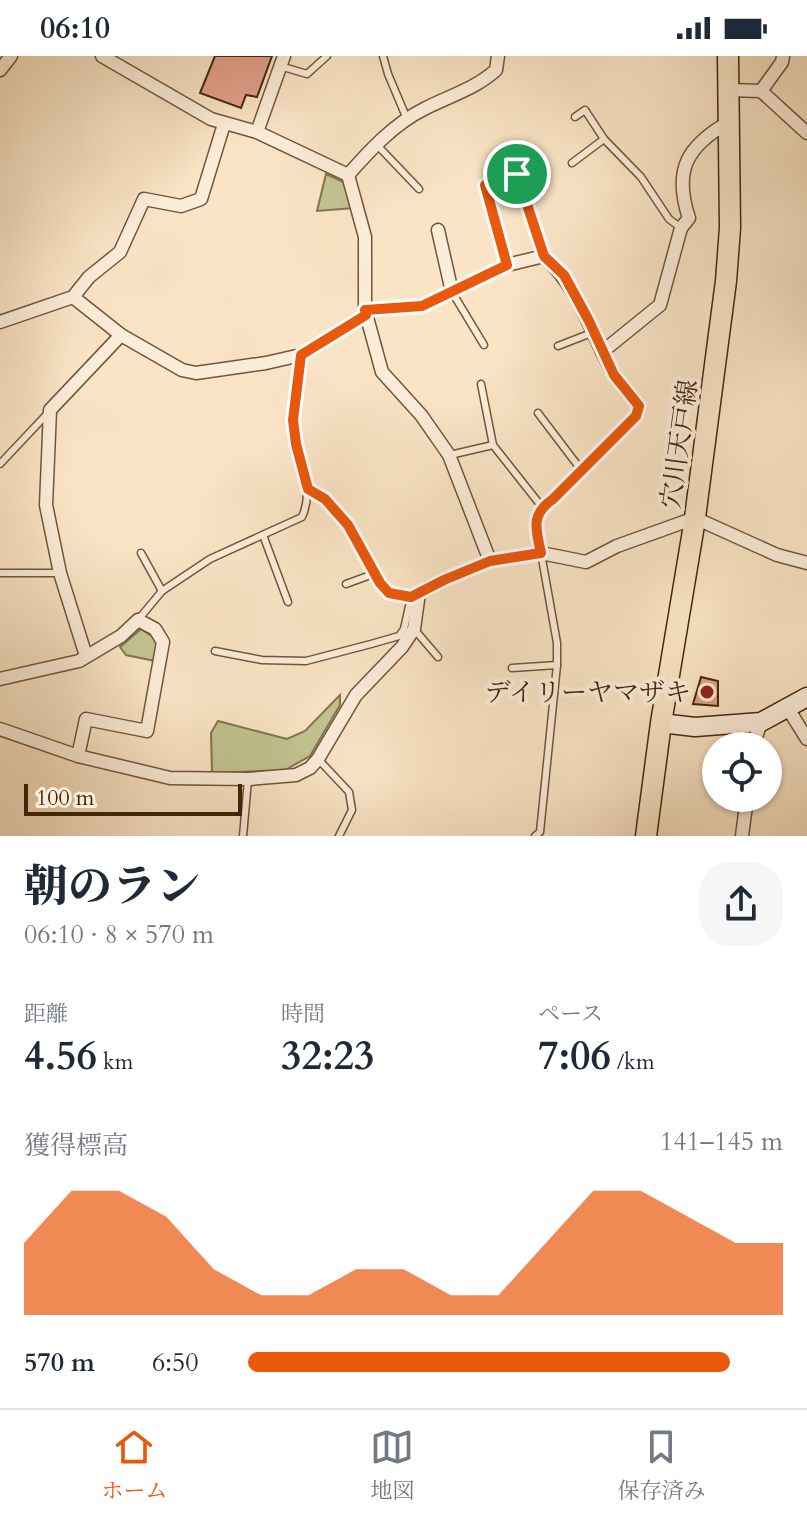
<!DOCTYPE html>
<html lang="ja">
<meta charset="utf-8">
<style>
:root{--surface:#fff;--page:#f6f6f7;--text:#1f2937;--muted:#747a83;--line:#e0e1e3;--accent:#ea580c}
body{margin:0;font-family:Cardo,"Noto Serif JP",serif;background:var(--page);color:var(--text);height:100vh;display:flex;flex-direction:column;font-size:30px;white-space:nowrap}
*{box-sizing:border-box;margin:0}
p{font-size:26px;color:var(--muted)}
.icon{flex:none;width:44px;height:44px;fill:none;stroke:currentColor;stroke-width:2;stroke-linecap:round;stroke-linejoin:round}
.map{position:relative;height:780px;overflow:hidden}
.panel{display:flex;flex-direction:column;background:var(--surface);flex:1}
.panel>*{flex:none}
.controls{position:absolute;left:702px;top:676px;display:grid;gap:16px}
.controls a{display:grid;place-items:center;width:80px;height:80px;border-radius:50%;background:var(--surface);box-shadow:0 2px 6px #0004;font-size:40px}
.scale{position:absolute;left:24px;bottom:20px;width:218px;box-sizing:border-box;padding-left:8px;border:4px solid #43270b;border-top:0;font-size:22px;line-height:28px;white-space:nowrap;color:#43270b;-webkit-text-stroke:6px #fcedd9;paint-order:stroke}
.pin{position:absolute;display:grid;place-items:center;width:68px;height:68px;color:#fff;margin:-34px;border:4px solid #fff;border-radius:50%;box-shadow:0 2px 8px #0007}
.round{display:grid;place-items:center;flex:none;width:84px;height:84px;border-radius:32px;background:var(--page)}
.head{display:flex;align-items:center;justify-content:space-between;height:136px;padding:0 24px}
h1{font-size:44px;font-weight:800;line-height:60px}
.metrics{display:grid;grid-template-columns:repeat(3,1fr);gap:12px;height:136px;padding:8px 24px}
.metrics div{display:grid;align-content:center}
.metrics b{font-size:40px;font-weight:800}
.metrics small{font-size:22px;font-weight:400}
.metrics p{font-size:22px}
.chart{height:224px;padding:16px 24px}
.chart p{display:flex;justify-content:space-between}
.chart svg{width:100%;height:144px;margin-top:8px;fill:var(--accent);opacity:.7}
ul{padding:0 24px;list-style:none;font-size:26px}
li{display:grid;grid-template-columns:128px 96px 1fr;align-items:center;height:60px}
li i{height:20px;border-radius:10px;background:var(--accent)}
.status{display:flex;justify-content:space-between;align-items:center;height:56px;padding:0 40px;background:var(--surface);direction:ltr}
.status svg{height:22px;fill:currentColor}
.tabs{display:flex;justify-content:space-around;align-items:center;height:112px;border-top:2px solid var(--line);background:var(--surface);font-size:22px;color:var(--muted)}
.tabs a{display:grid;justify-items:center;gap:4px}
.tabs .active{color:var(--accent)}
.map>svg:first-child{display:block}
</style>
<div class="status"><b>06:10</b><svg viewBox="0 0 49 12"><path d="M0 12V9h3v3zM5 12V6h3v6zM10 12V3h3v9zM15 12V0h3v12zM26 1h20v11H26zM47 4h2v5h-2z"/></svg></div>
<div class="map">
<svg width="807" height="780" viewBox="0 0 807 780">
<rect width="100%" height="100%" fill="#fae4c5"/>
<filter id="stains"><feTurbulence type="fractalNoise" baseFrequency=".0025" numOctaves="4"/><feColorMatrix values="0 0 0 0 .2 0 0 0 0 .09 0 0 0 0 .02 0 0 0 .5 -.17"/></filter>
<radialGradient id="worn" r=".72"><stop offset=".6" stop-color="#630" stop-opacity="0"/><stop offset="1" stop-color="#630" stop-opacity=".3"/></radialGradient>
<!-- green -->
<g fill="#c2c392" stroke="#82754e" stroke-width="2">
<polygon points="326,118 348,128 354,152 317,155"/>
<polygon points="141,573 153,581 158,590 155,605 126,599 120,591"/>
<polygon points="340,639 340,649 310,700 285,714 212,717 211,677 218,665 287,683 305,675"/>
</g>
<!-- building -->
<g fill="#e1a08b" stroke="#43270b" stroke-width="2">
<polygon points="215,0 272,0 257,41 246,39 241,52 200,37"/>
<polygon points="701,621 718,625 718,650 693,648"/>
</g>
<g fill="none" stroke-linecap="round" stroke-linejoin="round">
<defs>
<g id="lane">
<polyline points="383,0 388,18 407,63"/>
<polyline points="280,10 307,18 327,0"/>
<polyline points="575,61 585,54 604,83 641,121 669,163 681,172"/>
<polyline points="377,89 419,133"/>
<polyline points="572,107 604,83"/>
<polyline points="507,209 485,129 517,118 544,200"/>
<polyline points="452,236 484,289"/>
<polyline points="558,290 594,276"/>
<polyline points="481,328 493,389 542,451"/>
<polyline points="538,357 582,415"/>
<polyline points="450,399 493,389"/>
<polyline points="0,408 48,357"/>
<polyline points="309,433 325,443 348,469 380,527 389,537 412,540"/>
<polyline points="263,479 288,546"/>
<polyline points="141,497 162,535"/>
<polyline points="0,517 60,517"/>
<polyline points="346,528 376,517"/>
<path d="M138 564 162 535 210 503 302 461C317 428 293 398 293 363 294 343 298 321 300 301"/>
<polyline points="414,573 438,601"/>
<polyline points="215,595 262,604 306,605 371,588 399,580 404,573 411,541"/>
<polyline points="512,612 557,609"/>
<polyline points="318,703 349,736 352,754 339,780"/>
<polyline points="243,780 248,724"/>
<polyline points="535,780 540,776 557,609 557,587 541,497"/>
</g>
<g id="street">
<path d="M102 0 211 63 257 76 348 119C370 94 394 68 424 53 449 40 475 33 496 14L498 0"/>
<polyline points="0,14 11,0"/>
<polyline points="729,34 761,35 782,6 783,0"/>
<polyline points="761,35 807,77"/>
<polyline points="257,76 284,0"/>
<polyline points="348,119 365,181 365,254 382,316 421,359 449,399 490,505"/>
<polyline points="438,174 452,236"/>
<polyline points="73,241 121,279 182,314 196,317 266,307 301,299 366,259"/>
<path d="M365 254 422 250 507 209 544 200C580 234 589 273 612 315 619 327 630 339 639 350L636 360 553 443C530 459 536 473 541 497"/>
<polyline points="0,266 73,241 89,221 120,196 144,143 181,150 201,143 224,68"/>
<path d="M602 296 660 249 681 172 689 162C673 114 687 90 729 66"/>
<polyline points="86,600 60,517 46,449 50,354 121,279"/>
<polyline points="0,623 79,605 121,580 138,564 155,573 163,586 147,675 86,663 78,700"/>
<polyline points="787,651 807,683"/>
<polyline points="0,673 78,700 170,722 249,723 296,719 310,712 318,703 356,639 402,591 414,573 419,537 444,524 490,505 541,497 586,506 617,490 695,462 777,499 807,507"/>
<polyline points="753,690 761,666"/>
<polyline points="742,780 747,742"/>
</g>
<polyline id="secondary" points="661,667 695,671 761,666 807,641"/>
<polyline id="primary" points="646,780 661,667 694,469 726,225 730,172 728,0"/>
</defs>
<!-- lane casing -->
<use href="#lane" stroke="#71563a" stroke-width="9"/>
<!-- street casing -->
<use href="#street" stroke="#71563a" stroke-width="15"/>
<!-- secondary casing -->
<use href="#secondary" stroke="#43270b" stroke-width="21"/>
<!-- primary casing -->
<use href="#primary" stroke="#43270b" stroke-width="23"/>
<!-- lane -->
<use href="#lane" stroke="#fcedd9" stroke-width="6"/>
<!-- street -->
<use href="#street" stroke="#fcedd9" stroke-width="12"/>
<!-- secondary -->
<use href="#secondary" stroke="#fcedd9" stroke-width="18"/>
<!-- primary -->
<use href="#primary" stroke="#fae4c5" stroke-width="20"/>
</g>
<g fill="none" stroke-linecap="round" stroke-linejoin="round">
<defs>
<path id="route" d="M517 118 544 200 564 219 589 265 614 319 639 350 636 360 553 443C530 459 536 473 541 497L490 505 444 524 411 541 389 537 380 527 348 469 325 443 308 433 296 388 293 364 301 299 366 259 365 254 422 250 507 209 485 129Z"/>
</defs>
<!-- route casing -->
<use href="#route" stroke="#fff" stroke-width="16"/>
<!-- route -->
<use href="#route" stroke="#ea580c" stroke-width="10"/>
</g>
<!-- markers -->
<circle fill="#8f2418" stroke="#fcedd9" stroke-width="3" cx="707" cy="636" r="8"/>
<g text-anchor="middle" stroke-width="8" stroke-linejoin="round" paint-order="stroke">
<!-- street labels -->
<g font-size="26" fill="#43270b" stroke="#fcedd9">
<text transform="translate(679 388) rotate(-82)" y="9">穴川天戸線</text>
</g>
<!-- poi labels -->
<g font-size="26" fill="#43270b" stroke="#fcedd9" text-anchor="end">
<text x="691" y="645">デイリーヤマザキ</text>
</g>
</g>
<rect width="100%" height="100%" filter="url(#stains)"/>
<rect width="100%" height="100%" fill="url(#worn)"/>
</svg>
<div class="controls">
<a><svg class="icon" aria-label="locate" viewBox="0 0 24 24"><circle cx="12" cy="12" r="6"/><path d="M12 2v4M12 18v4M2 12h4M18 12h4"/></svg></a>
</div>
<div class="scale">100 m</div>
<div class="pin" style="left:517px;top:118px;background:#1e9e55"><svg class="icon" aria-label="arrive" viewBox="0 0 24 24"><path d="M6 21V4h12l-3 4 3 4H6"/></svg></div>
</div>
<section class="panel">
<div class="head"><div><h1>朝のラン</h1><p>06:10 · 8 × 570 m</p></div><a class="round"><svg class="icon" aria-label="share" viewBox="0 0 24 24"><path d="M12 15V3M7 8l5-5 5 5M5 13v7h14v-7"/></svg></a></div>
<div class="metrics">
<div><p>距離</p><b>4.56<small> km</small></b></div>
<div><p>時間</p><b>32:23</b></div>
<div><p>ペース</p><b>7:06<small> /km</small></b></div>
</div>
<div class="chart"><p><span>獲得標高</span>141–145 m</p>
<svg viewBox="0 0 160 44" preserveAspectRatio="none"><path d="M0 44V22L10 6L20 6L30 14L40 30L50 38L60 38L70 30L80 30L90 38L100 38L110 22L120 6L130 6L140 14L150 22L160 22V44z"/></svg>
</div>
<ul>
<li><b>570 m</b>6:50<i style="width:90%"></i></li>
</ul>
</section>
<nav class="tabs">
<a class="active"><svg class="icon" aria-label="home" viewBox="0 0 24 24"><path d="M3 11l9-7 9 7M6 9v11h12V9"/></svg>ホーム</a>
<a><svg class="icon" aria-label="map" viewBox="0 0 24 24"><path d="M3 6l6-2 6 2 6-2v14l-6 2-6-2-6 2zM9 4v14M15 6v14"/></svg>地図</a>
<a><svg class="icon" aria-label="saved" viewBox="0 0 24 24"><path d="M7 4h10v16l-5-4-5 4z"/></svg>保存済み</a>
</nav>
